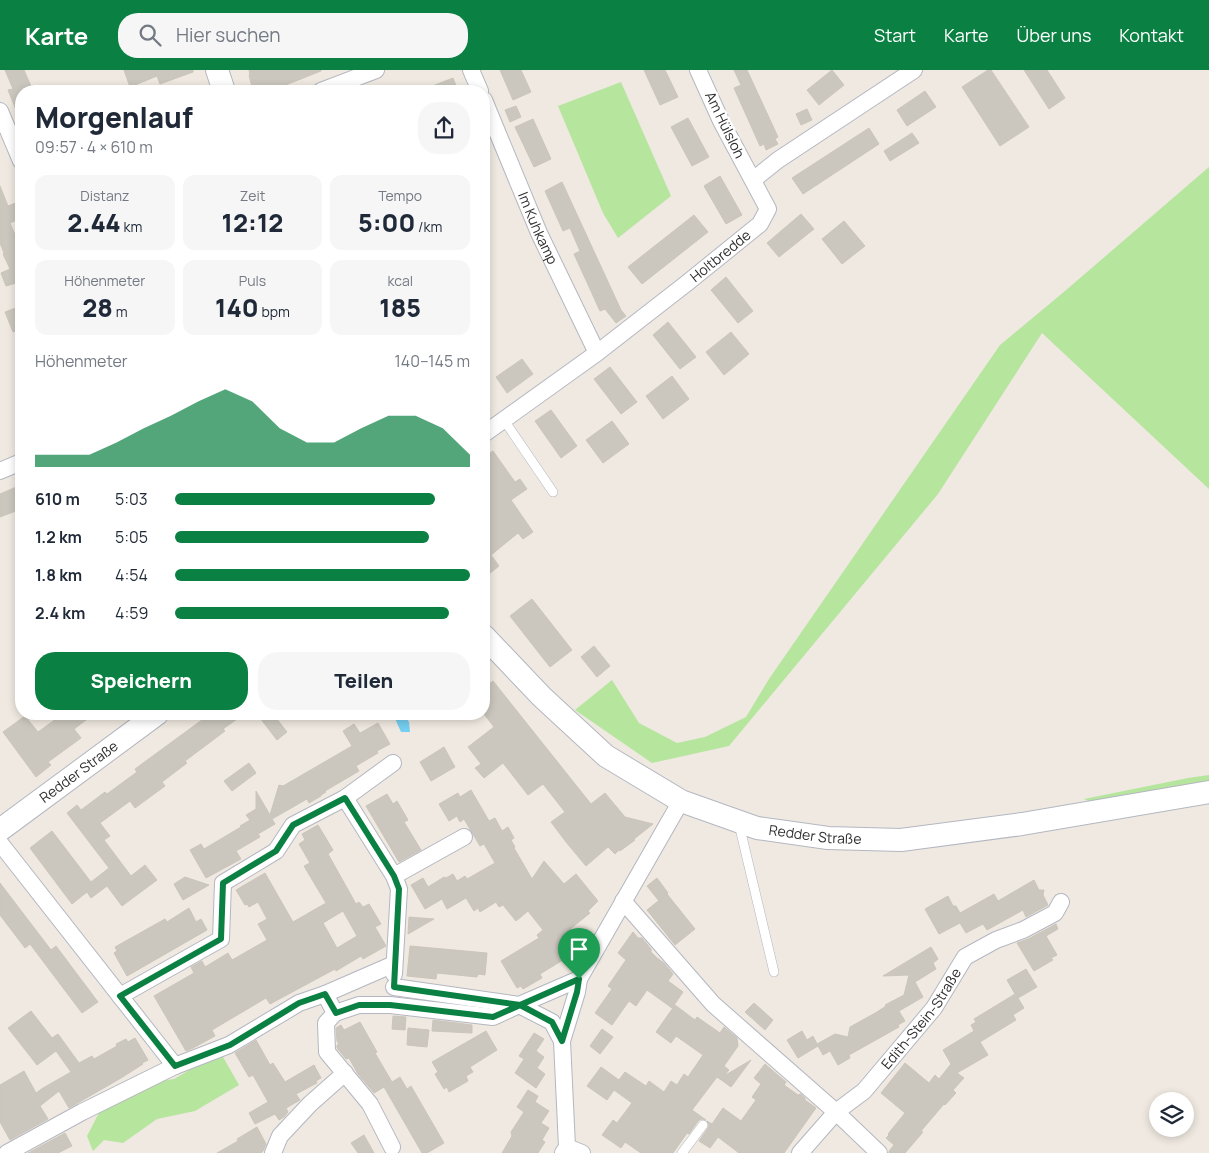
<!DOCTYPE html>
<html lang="de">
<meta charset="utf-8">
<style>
:root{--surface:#fff;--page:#f6f6f7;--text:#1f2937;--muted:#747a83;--accent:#0b8043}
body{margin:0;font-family:Manrope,sans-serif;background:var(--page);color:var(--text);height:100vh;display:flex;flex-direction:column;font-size:19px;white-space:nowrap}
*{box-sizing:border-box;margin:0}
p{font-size:16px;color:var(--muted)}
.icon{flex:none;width:28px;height:28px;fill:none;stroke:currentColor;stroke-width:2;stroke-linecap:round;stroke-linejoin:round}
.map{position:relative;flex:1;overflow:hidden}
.sheet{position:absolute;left:15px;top:15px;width:475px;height:635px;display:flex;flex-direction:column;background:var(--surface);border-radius:20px;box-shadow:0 2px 8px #0003}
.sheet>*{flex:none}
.controls{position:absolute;left:1149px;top:1022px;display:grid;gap:10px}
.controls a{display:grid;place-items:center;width:45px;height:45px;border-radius:50%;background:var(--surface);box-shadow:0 2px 8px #0003;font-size:25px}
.pin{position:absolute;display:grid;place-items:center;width:42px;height:42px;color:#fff;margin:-51px -21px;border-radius:50% 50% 50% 0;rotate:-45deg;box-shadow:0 0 5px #0007}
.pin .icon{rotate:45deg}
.round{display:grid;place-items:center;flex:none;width:52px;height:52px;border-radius:20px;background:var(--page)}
.summary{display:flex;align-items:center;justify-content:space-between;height:85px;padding:0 20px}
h1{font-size:28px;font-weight:800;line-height:38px}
.stats{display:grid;grid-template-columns:repeat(3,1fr);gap:8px;height:85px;padding:5px 20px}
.stats div{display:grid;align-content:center;border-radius:12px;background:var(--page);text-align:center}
.stats b{font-size:25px;font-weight:800}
.stats small{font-size:14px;font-weight:400}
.stats p{font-size:14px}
.chart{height:140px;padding:10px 20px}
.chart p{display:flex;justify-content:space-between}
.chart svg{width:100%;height:90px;margin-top:5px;fill:var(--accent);opacity:.7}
.primary-button{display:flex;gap:10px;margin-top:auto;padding:10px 20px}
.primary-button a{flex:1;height:58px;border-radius:20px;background:var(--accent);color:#fff;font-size:20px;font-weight:800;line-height:58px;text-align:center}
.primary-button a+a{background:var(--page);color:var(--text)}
ul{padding:0 20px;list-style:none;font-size:16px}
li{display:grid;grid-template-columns:80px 60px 1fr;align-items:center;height:38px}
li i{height:12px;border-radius:6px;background:var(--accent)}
header{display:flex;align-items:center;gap:30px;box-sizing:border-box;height:70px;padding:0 25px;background:var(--accent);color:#fff}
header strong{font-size:24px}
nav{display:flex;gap:28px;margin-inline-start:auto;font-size:18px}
.search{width:350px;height:45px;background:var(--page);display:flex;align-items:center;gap:12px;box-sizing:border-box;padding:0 18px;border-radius:20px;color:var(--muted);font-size:19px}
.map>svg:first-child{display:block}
</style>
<header>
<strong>Karte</strong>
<div class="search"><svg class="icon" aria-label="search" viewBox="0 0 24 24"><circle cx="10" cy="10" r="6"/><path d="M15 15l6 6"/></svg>Hier suchen</div>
<nav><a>Start</a><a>Karte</a><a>Über uns</a><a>Kontakt</a></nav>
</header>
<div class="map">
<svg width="1209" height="1083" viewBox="0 0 1209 1083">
<rect width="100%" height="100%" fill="#efe9e1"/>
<!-- green -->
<g fill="#b6e59e">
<polygon points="621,12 671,126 618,168 603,143 558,36"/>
<polygon points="1209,97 1209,419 1042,263 938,424 729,676 652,693 575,640 612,610 639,653 677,673 705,667 746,647 769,609 1000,275 1065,221"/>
<polygon points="1209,705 1209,714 1122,746 1084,729 1188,708"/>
<polygon points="223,987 239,1015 195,1041 157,1049 123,1073 104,1070 93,1081 87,1066 101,1039 147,1013 174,1009 210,988"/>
</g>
<!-- water -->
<polygon fill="#75cff0" points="393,644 404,644 409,652 410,662 401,662"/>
<!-- building -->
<g fill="#cbc7bf" stroke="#cbc5ba" fill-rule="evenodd">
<polygon points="5,0 24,0 33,21 21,21 21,52 8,20 13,19"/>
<polygon points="124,0 193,0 193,2 160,14 157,6 130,17"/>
<polygon points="249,0 321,0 321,1 283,16 264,21 253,21 249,5 250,5"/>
<polygon points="500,0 521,0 531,22 513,30"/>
<polygon points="644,0 665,0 678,27 660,35"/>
<polygon points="734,0 747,0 778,67 775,69 778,74 766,80 764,74 760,76 734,18 741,15"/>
<polygon points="832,0 844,15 819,35 807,20"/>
<polygon points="988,0 991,0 1029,57 1000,76 962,17"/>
<polygon points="1024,0 1047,0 1065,28 1049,39"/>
<polygon points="453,8 458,21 422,21 422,20"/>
<polygon points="925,21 936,37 907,56 897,40"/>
<polygon points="516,36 521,47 510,52 505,40"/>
<polygon points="807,39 812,50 801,55 796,44"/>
<polygon points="688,48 709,87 692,96 671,57"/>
<polygon points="533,49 551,89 534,97 515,57"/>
<polygon points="869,58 879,74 803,124 792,108"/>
<polygon points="912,63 919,73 890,91 884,81"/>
<polygon points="720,106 742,145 726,154 704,116"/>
<polygon points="562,112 621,240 626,246 616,253 605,239 600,241 574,184 580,181 570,158 563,161 545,121"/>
<polygon points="0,116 8,136 16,133 21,145 21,148 10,153 21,179 21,225 16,213 6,216 1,203 10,199 3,184 4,183 0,173"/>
<polygon points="801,144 814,159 779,187 767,173"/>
<polygon points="694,145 708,162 642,214 628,197"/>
<polygon points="844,151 865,176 842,194 822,169"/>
<polygon points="726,207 753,241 738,253 711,220"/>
<polygon points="21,236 21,258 13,262 5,242"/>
<polygon points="668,252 696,287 680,299 653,265"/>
<polygon points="731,262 749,284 724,305 706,282"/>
<polygon points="522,289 533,304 507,323 496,307"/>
<polygon points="610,297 637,332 621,344 594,309"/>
<polygon points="672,306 689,329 663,349 646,326"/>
<polygon points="551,340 577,376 561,388 535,351"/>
<polygon points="612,351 629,374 603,393 586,370"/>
<polygon points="493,381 515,412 520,409 527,419 511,430 533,462 523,469 518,463 491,485 499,496 484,508 484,387"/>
<polygon points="21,415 21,439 0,447 0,424"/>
<polygon points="532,529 572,580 550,597 510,546"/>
<polygon points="594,576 610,596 597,607 581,587"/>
<polygon points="493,611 591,734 605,723 625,747 653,754 634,769 635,770 620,781 619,780 615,784 608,777 586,796 566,772 551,752 565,742 543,714 528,725 503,693 484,708 475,698 481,694 468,677 494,657 484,644 484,618"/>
<polygon points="63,644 94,644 74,659 81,668 48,692 51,695 36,707 3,662 25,646 38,662"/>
<polygon points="210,644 244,644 223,659 225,661 185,691 187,693 162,712 165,716 135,738 130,731 100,753 110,766 104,770 131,806 145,795 157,810 122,836 107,816 91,828 87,822 72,834 30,778 52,761 91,812 109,798 67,743 77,735 81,740 105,722 107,724 137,702 135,699"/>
<polygon points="257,644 273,644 287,662 277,670"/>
<polygon points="378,653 390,674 377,681 378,683 356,696 359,701 325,721 326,722 321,725 321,726 309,733 307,729 272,749 275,754 258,764 260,767 236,781 241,789 206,808 190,780 201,774 204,779 241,757 240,756 250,750 246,745 256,739 256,721 270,745 279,715 283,716 352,676 343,661 354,654 360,663"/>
<polygon points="444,677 455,697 431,711 420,692"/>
<polygon points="249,693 256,703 232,721 224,711"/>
<polygon points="471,720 489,751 495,748 502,761 508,757 514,768 511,770 515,777 514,778 532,809 544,791 564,814 576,804 598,831 588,841 590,843 569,860 576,869 571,873 573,876 568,880 570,883 564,886 566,888 540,904 542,908 523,919 521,916 517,918 501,891 539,868 537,865 543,860 528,841 516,851 503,835 499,837 496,832 480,842 478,838 474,841 466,828 447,839 442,829 425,839 411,815 423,808 428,817 444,807 446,808 453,804 457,811 465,806 467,809 495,793 484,774 480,776 464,749 460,752 457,746 449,751 439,734 458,723 460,727"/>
<polygon points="387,724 393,734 397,731 408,750 404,752 421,780 399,792 366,736"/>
<path d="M318 755 333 780 328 784 356 834 359 832 363 837 369 834 381 854 375 857 386 876 363 889 361 886 336 901 335 899 270 934 266 928 212 960 215 966 193 978 186 981 154 926 194 903 191 897 202 891 205 897 228 883 232 890 267 870 258 854 267 849 258 832 249 837 247 834 245 835 236 820 265 803 293 852 326 833 304 796 310 793 299 774 305 770 302 764ZM343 841 357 866 337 878 323 853Z"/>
<polygon points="185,807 209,815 183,830 174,814"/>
<polygon points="657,808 668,823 659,831 647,816"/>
<polygon points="1034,810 1039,820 1044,820 1043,825 1048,835 1026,847 1023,840 987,860 983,854 966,863 960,853 939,864 925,839 948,826 953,836 956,836 960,843 994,824 998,831"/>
<polygon points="0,813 51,880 56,876 98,932 82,943 30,874 25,878 0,845"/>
<polygon points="667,824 695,859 675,875 647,840"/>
<polygon points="189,838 196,852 201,849 207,860 127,906 114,883 117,881 115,877 165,849 167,852"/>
<polygon points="409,847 434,849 408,864"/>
<polygon points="1056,854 1058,859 1046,866 1057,885 1051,888 1053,890 1034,901 1017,873 1028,869"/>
<polygon points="633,862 638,868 642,868 651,879 651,882 657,888 664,893 673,904 668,911 683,922 672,938 647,920 636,936 629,931 612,955 595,943 612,919 608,916 626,890 618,883"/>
<polygon points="410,876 487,883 485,905 478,904 477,907 437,903 436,909 407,906"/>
<polygon points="931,877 938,889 933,893 936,899 915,912 923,927 899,941 905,951 898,955 899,957 849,985 850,988 838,995 830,981 823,985 817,974 835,964 848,967 850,957 877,942 886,936 885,935 904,925 909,905 883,906"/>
<polygon points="1026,899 1037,917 1018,928 1024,938 1013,945 1016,950 980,972 988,985 957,1003 964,1008 953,1020 956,1023 945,1035 944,1034 921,1061 923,1062 905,1083 889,1083 889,1081 894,1075 886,1068 889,1065 888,1064 905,1043 881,1023 905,993 929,1013 935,1005 939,1009 951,994 943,980 974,961 971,955 976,952 974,949 1015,924 1007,910"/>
<polygon points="754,933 773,950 765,960 745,942"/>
<polygon points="675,935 695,950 697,947 720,963 724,957 737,968 738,976 724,996 729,1000 724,1006 751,990 731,1017 717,1007 692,1040 706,1050 701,1049 698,1051 689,1064 687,1063 673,1083 641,1083 625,1072 621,1078 602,1065 613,1050 617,1053 632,1033 614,1020 607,1030 587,1016 601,997 619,1010 625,1002 646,1016 649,1011 664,1022 671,1011 677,1015 684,1004 688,1007 703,985 676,966 671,973 656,962"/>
<polygon points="31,941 52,968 58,964 79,993 92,986 94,989 117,976 116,974 126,969 128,972 135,968 148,990 142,993 143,994 121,1008 69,1038 59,1021 40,1036 48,1049 10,1070 0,1052 0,1015 24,1001 36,1023 43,1018 71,1002 56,981 37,995 8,958"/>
<polygon points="393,946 406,947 405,960 392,959"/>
<polygon points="433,950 472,955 472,963 432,961"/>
<polygon points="360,952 377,982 375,983 392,1012 400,1007 407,1019 411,1016 444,1073 427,1083 422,1083 384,1017 374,1023 358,1004 349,988 346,989 337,978 337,975 339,974 337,971 336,958 341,955 344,960"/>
<polygon points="408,958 429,960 427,977 407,975"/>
<polygon points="602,959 613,967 600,984 590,976"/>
<polygon points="486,961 497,980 470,997 473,1002 466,1006 468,1011 449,1022 447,1017 444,1019 435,1004 438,1002 432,992"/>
<polygon points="802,961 807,970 813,966 818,976 798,988 787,970"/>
<polygon points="534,963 544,969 536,981 544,987 537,998 545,1004 536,1018 515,1003 524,989 519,986"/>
<polygon points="256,970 270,995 273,993 285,1012 314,995 321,1008 316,1011 317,1013 296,1024 300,1030 286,1038 288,1042 284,1047 279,1050 275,1044 255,1054 249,1043 268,1032 253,1005 249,1007 235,983"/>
<polygon points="765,994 786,1012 784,1015 798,1025 801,1024 805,1028 805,1030 816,1038 784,1083 739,1083 718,1067 710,1078 699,1071 708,1058 709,1055 707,1051 712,1054 723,1038 741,1051 756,1030 752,1027 761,1014 754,1008"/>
<polygon points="528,1020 538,1026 535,1032 549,1041 541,1053 549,1058 542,1070 545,1072 538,1083 502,1083 512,1066 511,1062 524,1042 517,1037"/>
<polygon points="257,1057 266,1074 263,1081 261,1083 217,1083 238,1071 237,1069"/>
<polygon points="65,1063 72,1076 58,1083 28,1083"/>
<polygon points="364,1065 374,1083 358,1083 351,1073"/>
</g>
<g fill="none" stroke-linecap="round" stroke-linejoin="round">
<defs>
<g id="lane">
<polyline points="504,350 553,422"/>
<polyline points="739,754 774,902"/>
<polyline points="682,1083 703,1055"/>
</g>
<g id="street">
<polyline points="471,0 480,21"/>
<polyline points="321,21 376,0"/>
<path id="s1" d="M484 30 539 163 597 283"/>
<polyline points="0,41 21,91"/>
<polyline points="753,110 778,90 914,0"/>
<path id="s2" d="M484 364 597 283 687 213 760 154 768 139 721 51 698 0"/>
<polyline points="0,401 21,392"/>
<polyline points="345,728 394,806 399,819 394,904"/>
<polyline points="0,773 175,996 229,975 299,933 325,924 394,894"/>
<polyline points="394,806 464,767"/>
<polyline points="623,831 713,934 836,1042 879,1083"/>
<polyline points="394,917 519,935 579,909 681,731"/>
<polyline points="325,924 335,943 359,935 390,935 493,947 519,935 552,952 562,971"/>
<polyline points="120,926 221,869 223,813 276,781 293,755 345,728 393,693"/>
<polyline points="335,943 326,953 327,982 370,1034 392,1077"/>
<polyline points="567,1077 582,1083"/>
<polyline points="7,1083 82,1042 175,996"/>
<polyline points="273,1083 280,1066 310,1034 345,1003"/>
<polyline points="563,1083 567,1077 562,971 577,922 579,909"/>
<path id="s3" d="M800 1083 836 1042 864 1021 934 938 965 887 996 870 1023 860 1055 843 1061 832"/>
</g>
<g id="secondary">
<polyline points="217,0 224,21"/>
<path id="s4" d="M484 566 542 627 606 686 681 731 757 758 828 768 901 770 1022 754 1209 722"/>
<path id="s5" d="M0 760 157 644"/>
</g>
</defs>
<!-- lane casing -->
<use href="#lane" stroke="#b4b7c1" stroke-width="10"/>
<!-- street casing -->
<use href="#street" stroke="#b4b7c1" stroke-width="18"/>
<!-- secondary casing -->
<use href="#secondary" stroke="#b4b7c1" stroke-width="24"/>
<!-- lane -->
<use href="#lane" stroke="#fff" stroke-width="9"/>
<!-- street -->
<use href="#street" stroke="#fff" stroke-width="16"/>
<!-- secondary -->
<use href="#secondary" stroke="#fff" stroke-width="22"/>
</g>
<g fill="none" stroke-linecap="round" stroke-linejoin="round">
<defs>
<polyline id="route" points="579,909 493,947 390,935 359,935 336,943 325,924 299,933 230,975 175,996 120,926 221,869 223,813 276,781 293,755 345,728 394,806 399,819 394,917 520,935 552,952 562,971 577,922 579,909"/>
</defs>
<!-- route casing -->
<use href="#route" stroke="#fff" stroke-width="10"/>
<!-- route -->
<use href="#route" stroke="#0b8043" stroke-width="6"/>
</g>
<g text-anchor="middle" stroke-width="5" stroke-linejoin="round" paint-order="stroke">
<!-- street labels -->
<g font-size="14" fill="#2e2e2e" stroke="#fff">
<text transform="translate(725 55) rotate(64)" y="5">Am Hülsloh</text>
<text dy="5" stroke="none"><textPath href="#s1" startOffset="139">Im Kuhkamp</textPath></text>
<text dy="5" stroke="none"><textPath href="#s2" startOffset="296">Holtbredde</textPath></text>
<text dy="5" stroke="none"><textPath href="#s5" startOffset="98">Redder Straße</textPath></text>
<text dy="5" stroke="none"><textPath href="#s4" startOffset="398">Redder Straße</textPath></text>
<text dy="5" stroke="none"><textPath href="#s3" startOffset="182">Edith-Stein-Straße</textPath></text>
</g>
</g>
</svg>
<div class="controls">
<a><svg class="icon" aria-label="layers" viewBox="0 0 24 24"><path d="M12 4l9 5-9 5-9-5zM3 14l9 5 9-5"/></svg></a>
</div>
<div class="pin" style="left:579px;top:909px;background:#1e9e55"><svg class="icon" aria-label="arrive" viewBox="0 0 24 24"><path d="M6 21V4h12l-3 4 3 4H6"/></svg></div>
<section class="sheet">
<div class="summary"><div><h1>Morgenlauf</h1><p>09:57 · 4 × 610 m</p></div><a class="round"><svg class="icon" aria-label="share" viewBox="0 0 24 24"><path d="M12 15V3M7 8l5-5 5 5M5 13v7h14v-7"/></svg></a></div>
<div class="stats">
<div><p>Distanz</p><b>2.44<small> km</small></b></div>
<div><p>Zeit</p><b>12:12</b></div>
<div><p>Tempo</p><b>5:00<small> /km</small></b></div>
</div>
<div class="stats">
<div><p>Höhenmeter</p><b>28<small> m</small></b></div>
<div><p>Puls</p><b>140<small> bpm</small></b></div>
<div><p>kcal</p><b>185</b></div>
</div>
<div class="chart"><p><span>Höhenmeter</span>140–145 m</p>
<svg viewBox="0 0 160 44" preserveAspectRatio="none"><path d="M0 44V38L10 38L20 38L30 32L40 25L50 19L60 12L70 6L80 12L90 25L100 32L110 32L120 25L130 19L140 19L150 25L160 38V44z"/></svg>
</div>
<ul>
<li><b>610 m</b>5:03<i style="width:88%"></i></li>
<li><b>1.2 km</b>5:05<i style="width:86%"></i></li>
<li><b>1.8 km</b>4:54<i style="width:100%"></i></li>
<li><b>2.4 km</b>4:59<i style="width:93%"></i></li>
</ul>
<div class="primary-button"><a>Speichern</a><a>Teilen</a></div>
</section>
</div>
